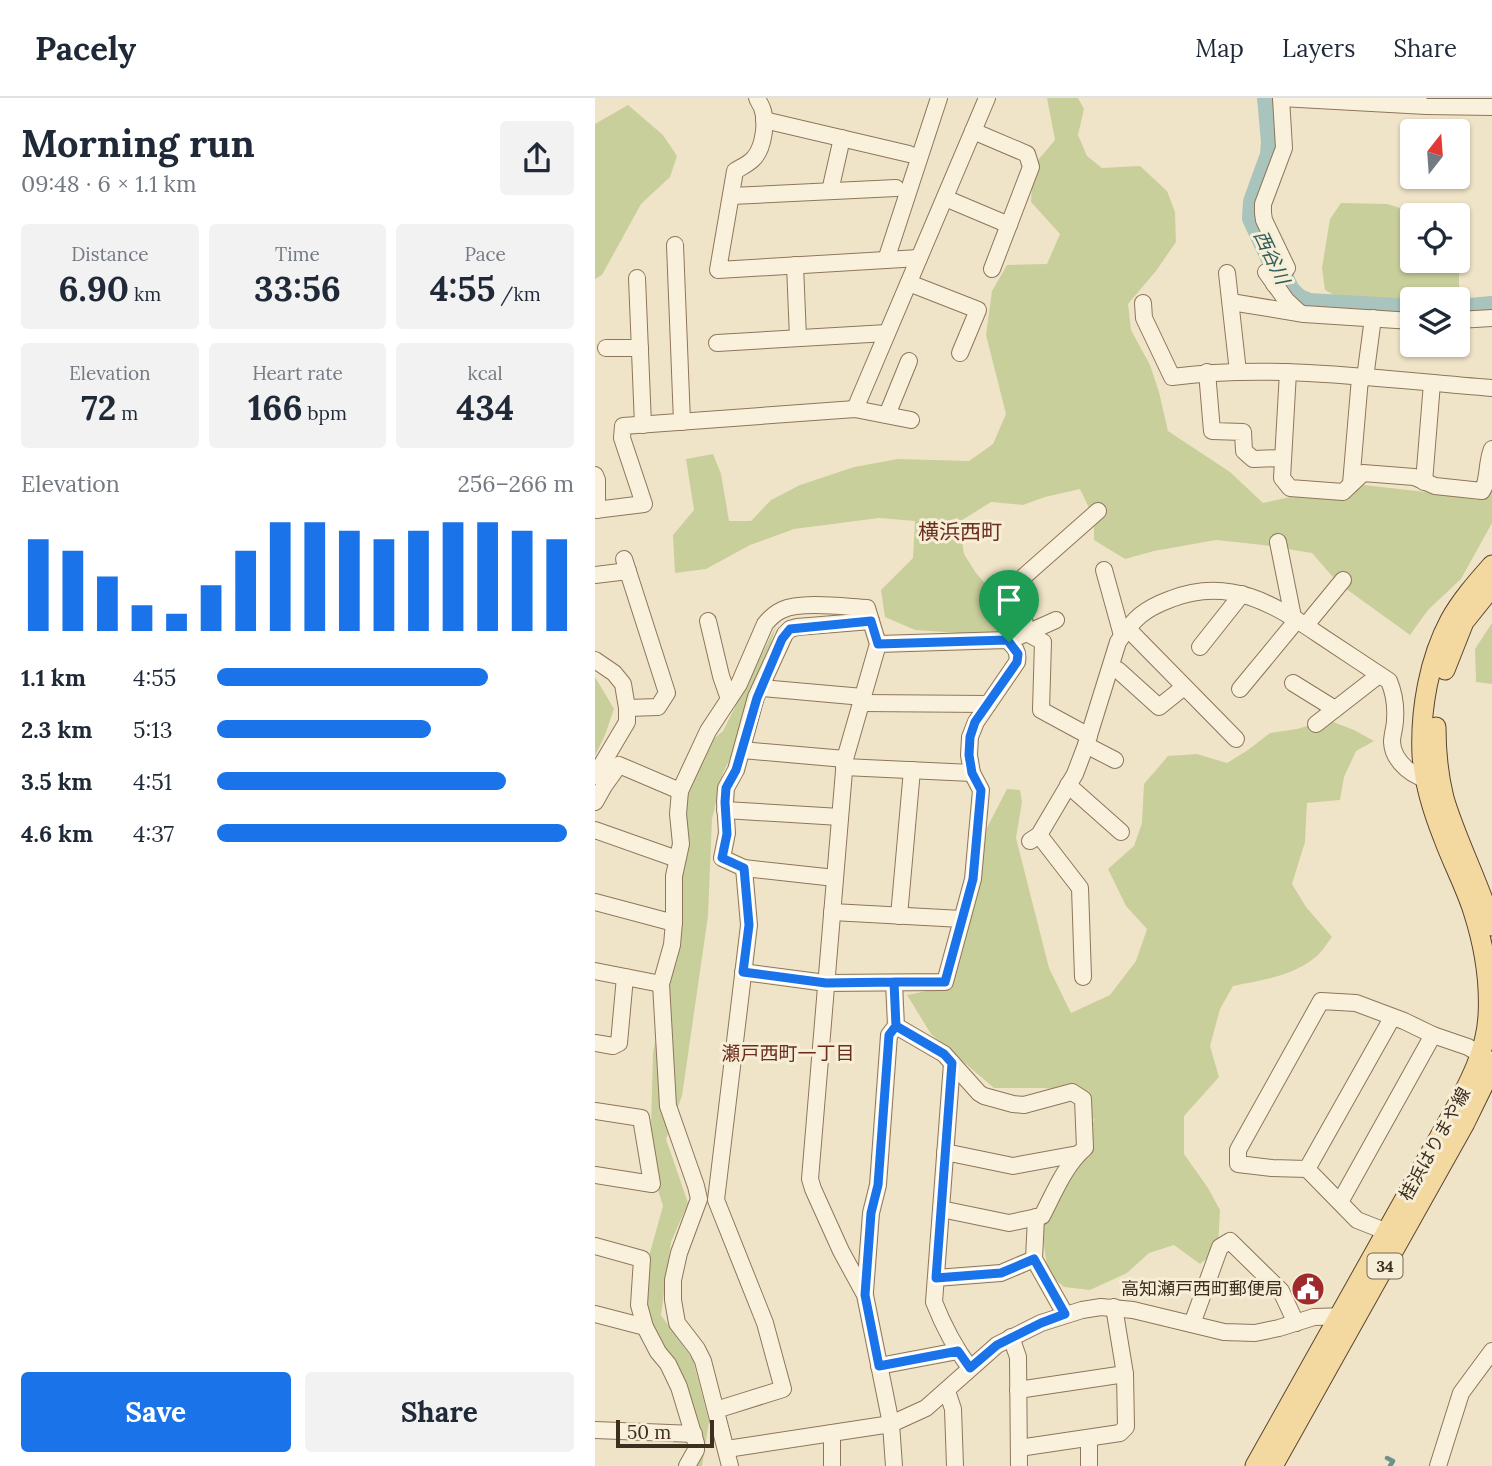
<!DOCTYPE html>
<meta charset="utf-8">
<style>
:root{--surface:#fff;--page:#f2f2f3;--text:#1f2937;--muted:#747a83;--line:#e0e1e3;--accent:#1a73e8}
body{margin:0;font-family:Lora,"Noto Sans JP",serif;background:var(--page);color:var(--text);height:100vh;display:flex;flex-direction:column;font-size:26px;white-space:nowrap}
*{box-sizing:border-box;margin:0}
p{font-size:23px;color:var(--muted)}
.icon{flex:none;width:38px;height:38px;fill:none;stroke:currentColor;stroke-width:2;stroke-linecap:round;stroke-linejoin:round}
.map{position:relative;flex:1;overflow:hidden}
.panel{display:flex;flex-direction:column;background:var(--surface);width:595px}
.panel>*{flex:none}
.needle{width:46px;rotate:17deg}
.fabs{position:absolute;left:805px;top:21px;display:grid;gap:14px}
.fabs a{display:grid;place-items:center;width:70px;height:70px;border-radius:7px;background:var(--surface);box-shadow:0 2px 5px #0004;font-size:35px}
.scale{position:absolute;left:21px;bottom:18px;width:98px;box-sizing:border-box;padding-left:7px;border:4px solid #3d2e20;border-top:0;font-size:19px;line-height:24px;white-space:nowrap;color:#3d2e20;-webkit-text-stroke:5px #f7eed8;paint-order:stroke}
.pin{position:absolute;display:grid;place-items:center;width:60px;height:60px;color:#fff;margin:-72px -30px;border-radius:50% 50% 50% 0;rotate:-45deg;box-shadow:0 0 7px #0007}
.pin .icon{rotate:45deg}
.round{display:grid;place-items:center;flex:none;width:74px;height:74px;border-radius:7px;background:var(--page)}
.overview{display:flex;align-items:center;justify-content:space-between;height:119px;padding:0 21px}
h1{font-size:38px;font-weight:800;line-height:52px}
.stats{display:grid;grid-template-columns:repeat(3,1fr);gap:10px;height:119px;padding:7px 21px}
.stats div{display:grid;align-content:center;border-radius:7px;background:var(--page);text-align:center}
.stats b{font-size:35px;font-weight:800}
.stats small{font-size:19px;font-weight:400}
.stats p{font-size:19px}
.chart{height:196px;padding:14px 21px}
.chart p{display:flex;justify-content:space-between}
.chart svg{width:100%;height:126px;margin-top:7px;stroke:var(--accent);stroke-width:6}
.button{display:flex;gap:14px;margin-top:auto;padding:14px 21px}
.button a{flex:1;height:80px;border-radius:7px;background:var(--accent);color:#fff;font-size:28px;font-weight:800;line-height:80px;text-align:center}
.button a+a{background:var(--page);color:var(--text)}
ul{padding:0 21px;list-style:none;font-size:23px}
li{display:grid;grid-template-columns:112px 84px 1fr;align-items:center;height:52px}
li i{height:18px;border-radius:9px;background:var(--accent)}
header{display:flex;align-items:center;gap:42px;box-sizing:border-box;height:98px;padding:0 35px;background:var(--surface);border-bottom:2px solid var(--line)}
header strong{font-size:33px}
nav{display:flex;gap:38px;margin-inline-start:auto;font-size:24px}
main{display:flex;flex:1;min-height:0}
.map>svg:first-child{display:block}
</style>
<header>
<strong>Pacely</strong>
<nav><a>Map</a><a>Layers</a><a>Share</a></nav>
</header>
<main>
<section class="panel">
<div class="overview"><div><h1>Morning run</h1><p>09:48 · 6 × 1.1 km</p></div><a class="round"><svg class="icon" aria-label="share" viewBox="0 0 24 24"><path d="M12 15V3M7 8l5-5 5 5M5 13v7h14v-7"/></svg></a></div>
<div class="stats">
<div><p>Distance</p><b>6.90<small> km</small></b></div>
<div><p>Time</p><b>33:56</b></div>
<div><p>Pace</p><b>4:55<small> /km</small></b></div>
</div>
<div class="stats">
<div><p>Elevation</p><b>72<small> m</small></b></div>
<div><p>Heart rate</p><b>166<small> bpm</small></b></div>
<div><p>kcal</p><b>434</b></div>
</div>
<div class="chart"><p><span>Elevation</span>256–266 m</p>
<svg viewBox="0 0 160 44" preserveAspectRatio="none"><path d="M5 44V12M15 44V16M25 44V25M35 44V35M45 44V38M55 44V28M65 44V16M75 44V6M85 44V6M95 44V9M105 44V12M115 44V9M125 44V6M135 44V6M145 44V9M155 44V12"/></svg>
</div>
<ul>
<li><b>1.1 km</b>4:55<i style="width:76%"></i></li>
<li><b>2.3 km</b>5:13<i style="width:60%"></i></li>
<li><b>3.5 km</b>4:51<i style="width:81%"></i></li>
<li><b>4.6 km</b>4:37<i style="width:98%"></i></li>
</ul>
<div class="button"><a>Save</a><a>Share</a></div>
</section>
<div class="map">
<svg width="897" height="1368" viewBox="0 0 897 1368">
<rect width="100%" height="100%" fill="#f0e4c8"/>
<!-- green -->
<g fill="#c9cf9b">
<polygon points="452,0 483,0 489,11 483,37 492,58 507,70 545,68 572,93 580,114 581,144 561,173 533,206 536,232 555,267 564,294 573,333 635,374 668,405 695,399 725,390 760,386 848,396 883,402 897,368 897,425 866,481 833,512 815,537 743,485 717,455 668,447 621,442 559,453 530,461 499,442 499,420 485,391 450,399 428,407 396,404 364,424 369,456 381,475 407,505 417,534 379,536 320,532 290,519 286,492 318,460 320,423 284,420 199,431 155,447 111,471 80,475 78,437 99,412 91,361 118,356 126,376 134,423 156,423 176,402 205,387 259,369 303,361 374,363 398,346 411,316 391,237 397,193 412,167 452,166 465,136 436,104 438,68 460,42"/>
<polygon points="33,7 68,37 82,58 75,79 46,106 7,177 0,181 0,26"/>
<polygon points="746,105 792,106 828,117 817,117 817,163 859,163 864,170 864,205 863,201 817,201 817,211 751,204 730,192 727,170 735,121"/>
<polygon points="897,525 897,586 881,584 880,551"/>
<polygon points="181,528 151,628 128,675 117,721 113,818 87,998 71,1041 93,1105 76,1144 66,1217 98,1262 114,1324 107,1368 90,1368 98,1333 46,1230 49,1176 68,1108 55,1067 58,955 73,881 90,687 106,651 128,633"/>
<polygon points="0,579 19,611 10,637 0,658"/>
<path d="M733 622 759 632 779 643 761 653 749 679 745 702 712 705 710 744 697 786 711 809 737 839C732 845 728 852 723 857 700 878 667 882 638 888L625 911 615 948 624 979 589 1018V1056L613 1090 625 1112 623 1151 605 1166 579 1147 554 1155 532 1175 495 1192 469 1189 453 1175 445 1121 499 1022 480 993 449 990H399L336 936 312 897 352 889 381 751 412 691 425 692 427 704 421 740 454 870 476 915 515 897 541 863 552 831 531 808 513 771 539 748 547 725 549 686 573 658 602 656 632 665 653 652 675 635 702 631Z"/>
</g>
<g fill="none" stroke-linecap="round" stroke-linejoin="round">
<!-- stream -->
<polyline stroke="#6f938a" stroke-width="4.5" points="792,1360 798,1363 795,1368"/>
<!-- river -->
<g stroke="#a9c4bc" stroke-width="24">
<polyline points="674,0 678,44 677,57 660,104 659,120 693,193 702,202 714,207 817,213"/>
<polyline points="863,213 897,210"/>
</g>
<defs>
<g id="minor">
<path d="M162 0C162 1 167 9 167 10 172 23 169 49 159 60 154 66 146 69 140 73L123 172 324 160"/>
<polyline points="686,0 831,8 897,9"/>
<polyline points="169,22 314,56"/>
<polyline points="378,33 432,56 436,69 397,171"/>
<polyline points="235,93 247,40"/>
<polyline points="136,98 301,90"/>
<polyline points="350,100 414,127"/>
<polyline points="80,147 87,324"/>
<polyline points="291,162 344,0"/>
<polyline points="200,167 203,240"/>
<polyline points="671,174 691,202 705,215"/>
<polyline points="632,175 643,274"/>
<polyline points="42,180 48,327"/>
<polyline points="314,185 383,212 365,255"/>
<polyline points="679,186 692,170 669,122 668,115 668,106 689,50 686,0"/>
<polyline points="636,204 709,216 817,223"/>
<path d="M548 205 549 220 577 279C682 265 792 282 897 290"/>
<polyline points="863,222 897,220"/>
<polyline points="122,245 292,235"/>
<polyline points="11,250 45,250"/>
<polyline points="612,274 617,333 648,334 649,353 658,361 688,360"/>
<path d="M693 274 687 380 695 390 748 394 768 375 819 379 840 388 887 393C894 383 891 365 897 351"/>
<polyline points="770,280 778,220"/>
<polyline points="260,311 392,0"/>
<polyline points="292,317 314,263"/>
<polyline points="0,377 2,382 2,412"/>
<polyline points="829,384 837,285"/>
<polyline points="756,386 765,280"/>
<polyline points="0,412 49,406 27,340 28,328 260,311 316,322"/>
<polyline points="683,444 698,519"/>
<polyline points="29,461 72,595 63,609 32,610"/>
<polyline points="509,472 527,537"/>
<polyline points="0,477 33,473"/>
<polyline points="113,523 126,578 134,601"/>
<polyline points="711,527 748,482"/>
<polyline points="532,530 641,641"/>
<polyline points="425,538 461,522"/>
<polyline points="605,549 647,496"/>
<polyline points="0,562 19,575 28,586 32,610 32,624 0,678"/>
<polyline points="523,572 564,609 589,589"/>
<polyline points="698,585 740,611"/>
<polyline points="166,590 268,599"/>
<polyline points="645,591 702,522"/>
<polyline points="266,605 393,606"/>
<polyline points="721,626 784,577"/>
<path d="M494 638 446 612 448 544 430 534C430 517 426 505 417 489L503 413"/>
<polyline points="491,647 520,662"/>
<polyline points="147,652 250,661"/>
<polyline points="249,669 377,675"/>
<polyline points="473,687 526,734"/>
<polyline points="0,704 9,688 24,667 85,693"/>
<polyline points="130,712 245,719"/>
<polyline points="0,732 82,761"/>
<polyline points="444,737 485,790 488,879"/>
<path d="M435 743 444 737 480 676 491 647 523 544C539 520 549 511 576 501 634 478 679 506 726 538 749 553 771 568 794 583 799 595 801 609 800 622 800 629 797 637 797 644 798 664 820 682 839 682"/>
<polyline points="240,780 149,770 127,760 132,735 130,704 131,690 141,672 161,599 190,536 195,531 202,529 276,523"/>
<polyline points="0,804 79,825"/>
<polyline points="237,814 367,821"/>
<polyline points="304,818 317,672"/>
<polyline points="0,873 66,886"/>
<path d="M148 874 231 885 350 884 378 781 386 692 377 675 374 657 375 639 381 624 422 564C424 554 420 549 412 542L283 546"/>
<path d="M299 885 301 928 349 956 384 995 389 998 418 1006 429 1007 477 994 488 1001 490 1050C470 1067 459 1095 447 1118L414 1125 346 1111"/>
<polyline points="0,945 18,948 24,945 30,879"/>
<path d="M357 965 339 1204C348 1227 360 1250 375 1270"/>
<polyline points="0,1013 46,1020 57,1086 0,1077"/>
<polyline points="350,1054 418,1068 483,1056"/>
<polyline points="712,1071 797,920"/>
<polyline points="745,1104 838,937"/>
<polyline points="441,1119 439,1161 470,1216"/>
<polyline points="800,1137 762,1122 712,1071 677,1070 643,1066 643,1052 726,903 761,905 809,923 838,937 873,949 893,961"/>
<polyline points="0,1148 47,1161 44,1207 50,1229"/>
<polyline points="341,1180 406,1175 439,1161"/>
<polyline points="270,1194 276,1115 283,1087 294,937 301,928"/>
<polyline points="0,1216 50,1229 63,1254 73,1266 84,1289 101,1345 101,1352 92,1368"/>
<polyline points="597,1226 625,1149 635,1143 686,1193 701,1225"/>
<polyline points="416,1239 423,1259 424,1368"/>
<polyline points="284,1268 363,1253"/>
<polyline points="423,1292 530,1276"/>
<polyline points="352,1293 358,1311 360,1368"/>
<polyline points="121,1312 188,1291 170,1225 121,1102 154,827 149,770"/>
<polyline points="0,1332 99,1336"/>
<polyline points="237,1335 237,1368"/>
<polyline points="494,1340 494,1368"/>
<polyline points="424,1350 525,1335 531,1329 530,1276 519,1209"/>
<polyline points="132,1351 296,1326 331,1310 402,1247 446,1225 487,1212 506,1209 538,1212 629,1234 660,1235 684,1230 719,1219 752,1218"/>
<path d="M135 1368 108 1263 102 1251 82 1225 78 1202V1182L84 1155 104 1101 101 1088 73 1008 66 886 77 847 79 824V778L86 746 83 716 85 693 113 633 144 586 170 526C175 520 180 515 187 512 206 503 251 509 272 510L283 546 250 661 215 1081 218 1091 246 1153 270 1197 296 1326 299 1368"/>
<polyline points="843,1368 866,1295 897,1253"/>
</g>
<g id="major">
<polyline points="850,572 869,524 897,489"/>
<path d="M841 629C841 653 843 676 849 700 862 744 884 784 897 828"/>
<path d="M660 1368 859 1013C875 983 891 953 893 918 895 883 889 847 878 813 870 788 857 764 848 739 838 714 829 684 827 657 825 612 834 561 855 522 866 502 882 484 897 467"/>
<polyline points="678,1368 870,1025 891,982 897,965"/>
</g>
</defs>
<!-- minor casing -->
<use href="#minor" stroke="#8d765c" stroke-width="18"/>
<!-- major casing -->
<use href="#major" stroke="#5b4430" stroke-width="21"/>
<!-- minor -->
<use href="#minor" stroke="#faf1dc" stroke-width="16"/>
<!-- major -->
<use href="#major" stroke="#f3d9a0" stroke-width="19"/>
</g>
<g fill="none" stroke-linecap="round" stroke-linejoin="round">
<defs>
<polyline id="route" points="414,544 412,542 283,546 276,523 195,531 187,541 162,600 141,672 131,690 130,704 132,736 127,760 149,770 154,827 148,874 231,885 299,884 301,928 349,956 357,965 341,1180 406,1175 439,1161 470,1216 446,1225 402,1247 375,1270 363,1253 284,1268 270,1197 276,1115 283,1087 294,937 301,928 299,884 350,884 378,781 386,692 377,675 374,657 375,639 380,624 422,564 423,556 414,544"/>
</defs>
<!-- route casing -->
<use href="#route" stroke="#fff" stroke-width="14"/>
<!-- route -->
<use href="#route" stroke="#1a73e8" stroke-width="9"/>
</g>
<!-- icons -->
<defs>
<symbol id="civic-disc" viewBox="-11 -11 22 22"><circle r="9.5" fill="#9e2a2b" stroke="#f7eed8"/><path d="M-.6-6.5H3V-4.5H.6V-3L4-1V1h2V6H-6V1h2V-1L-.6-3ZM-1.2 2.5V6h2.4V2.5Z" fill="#fff"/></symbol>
</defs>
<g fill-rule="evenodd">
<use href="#civic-disc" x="694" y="1172" width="38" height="38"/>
</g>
<g text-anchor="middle" stroke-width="6" stroke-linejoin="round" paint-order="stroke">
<!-- shield labels -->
<rect fill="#f7eed8" stroke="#756857" stroke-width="2" x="772.5" y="1155.5" width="35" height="25" rx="5"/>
<g font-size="16" font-weight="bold" fill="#3d2e20">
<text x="790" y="1174">34</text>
</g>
<!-- street labels -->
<g font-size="18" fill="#3d2e20" stroke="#f7eed8">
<text transform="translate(840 1046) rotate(-61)" y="6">桂浜はりまや線</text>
</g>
<!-- poi labels -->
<g font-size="18" fill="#3d2e20" stroke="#f7eed8" text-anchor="end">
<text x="688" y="1197">高知瀬戸西町郵便局</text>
</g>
<!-- water labels -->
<g font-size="19" font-style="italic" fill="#2f5d5a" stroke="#f7eed8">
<text transform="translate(677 159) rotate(65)" y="7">西谷川</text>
</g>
<!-- neighbourhood labels -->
<g font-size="19" fill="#6b2e1e" stroke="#f7eed8">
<text x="193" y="962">瀬戸西町一丁目</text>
</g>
<!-- quarter labels -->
<g font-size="21" fill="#6b2e1e" stroke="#f7eed8">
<text x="365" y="441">横浜西町</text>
</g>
</g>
</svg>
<div class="fabs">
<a><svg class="needle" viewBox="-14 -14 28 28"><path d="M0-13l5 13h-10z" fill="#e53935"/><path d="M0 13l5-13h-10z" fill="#747a83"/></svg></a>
<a><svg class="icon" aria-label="locate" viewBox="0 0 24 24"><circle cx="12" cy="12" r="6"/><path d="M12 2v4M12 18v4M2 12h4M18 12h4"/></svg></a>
<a><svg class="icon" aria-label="layers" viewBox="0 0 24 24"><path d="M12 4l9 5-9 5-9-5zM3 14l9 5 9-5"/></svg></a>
</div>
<div class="scale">50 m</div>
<div class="pin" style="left:414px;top:544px;background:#1e9e55"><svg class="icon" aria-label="arrive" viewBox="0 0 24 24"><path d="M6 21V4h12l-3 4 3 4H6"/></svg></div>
</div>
</main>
